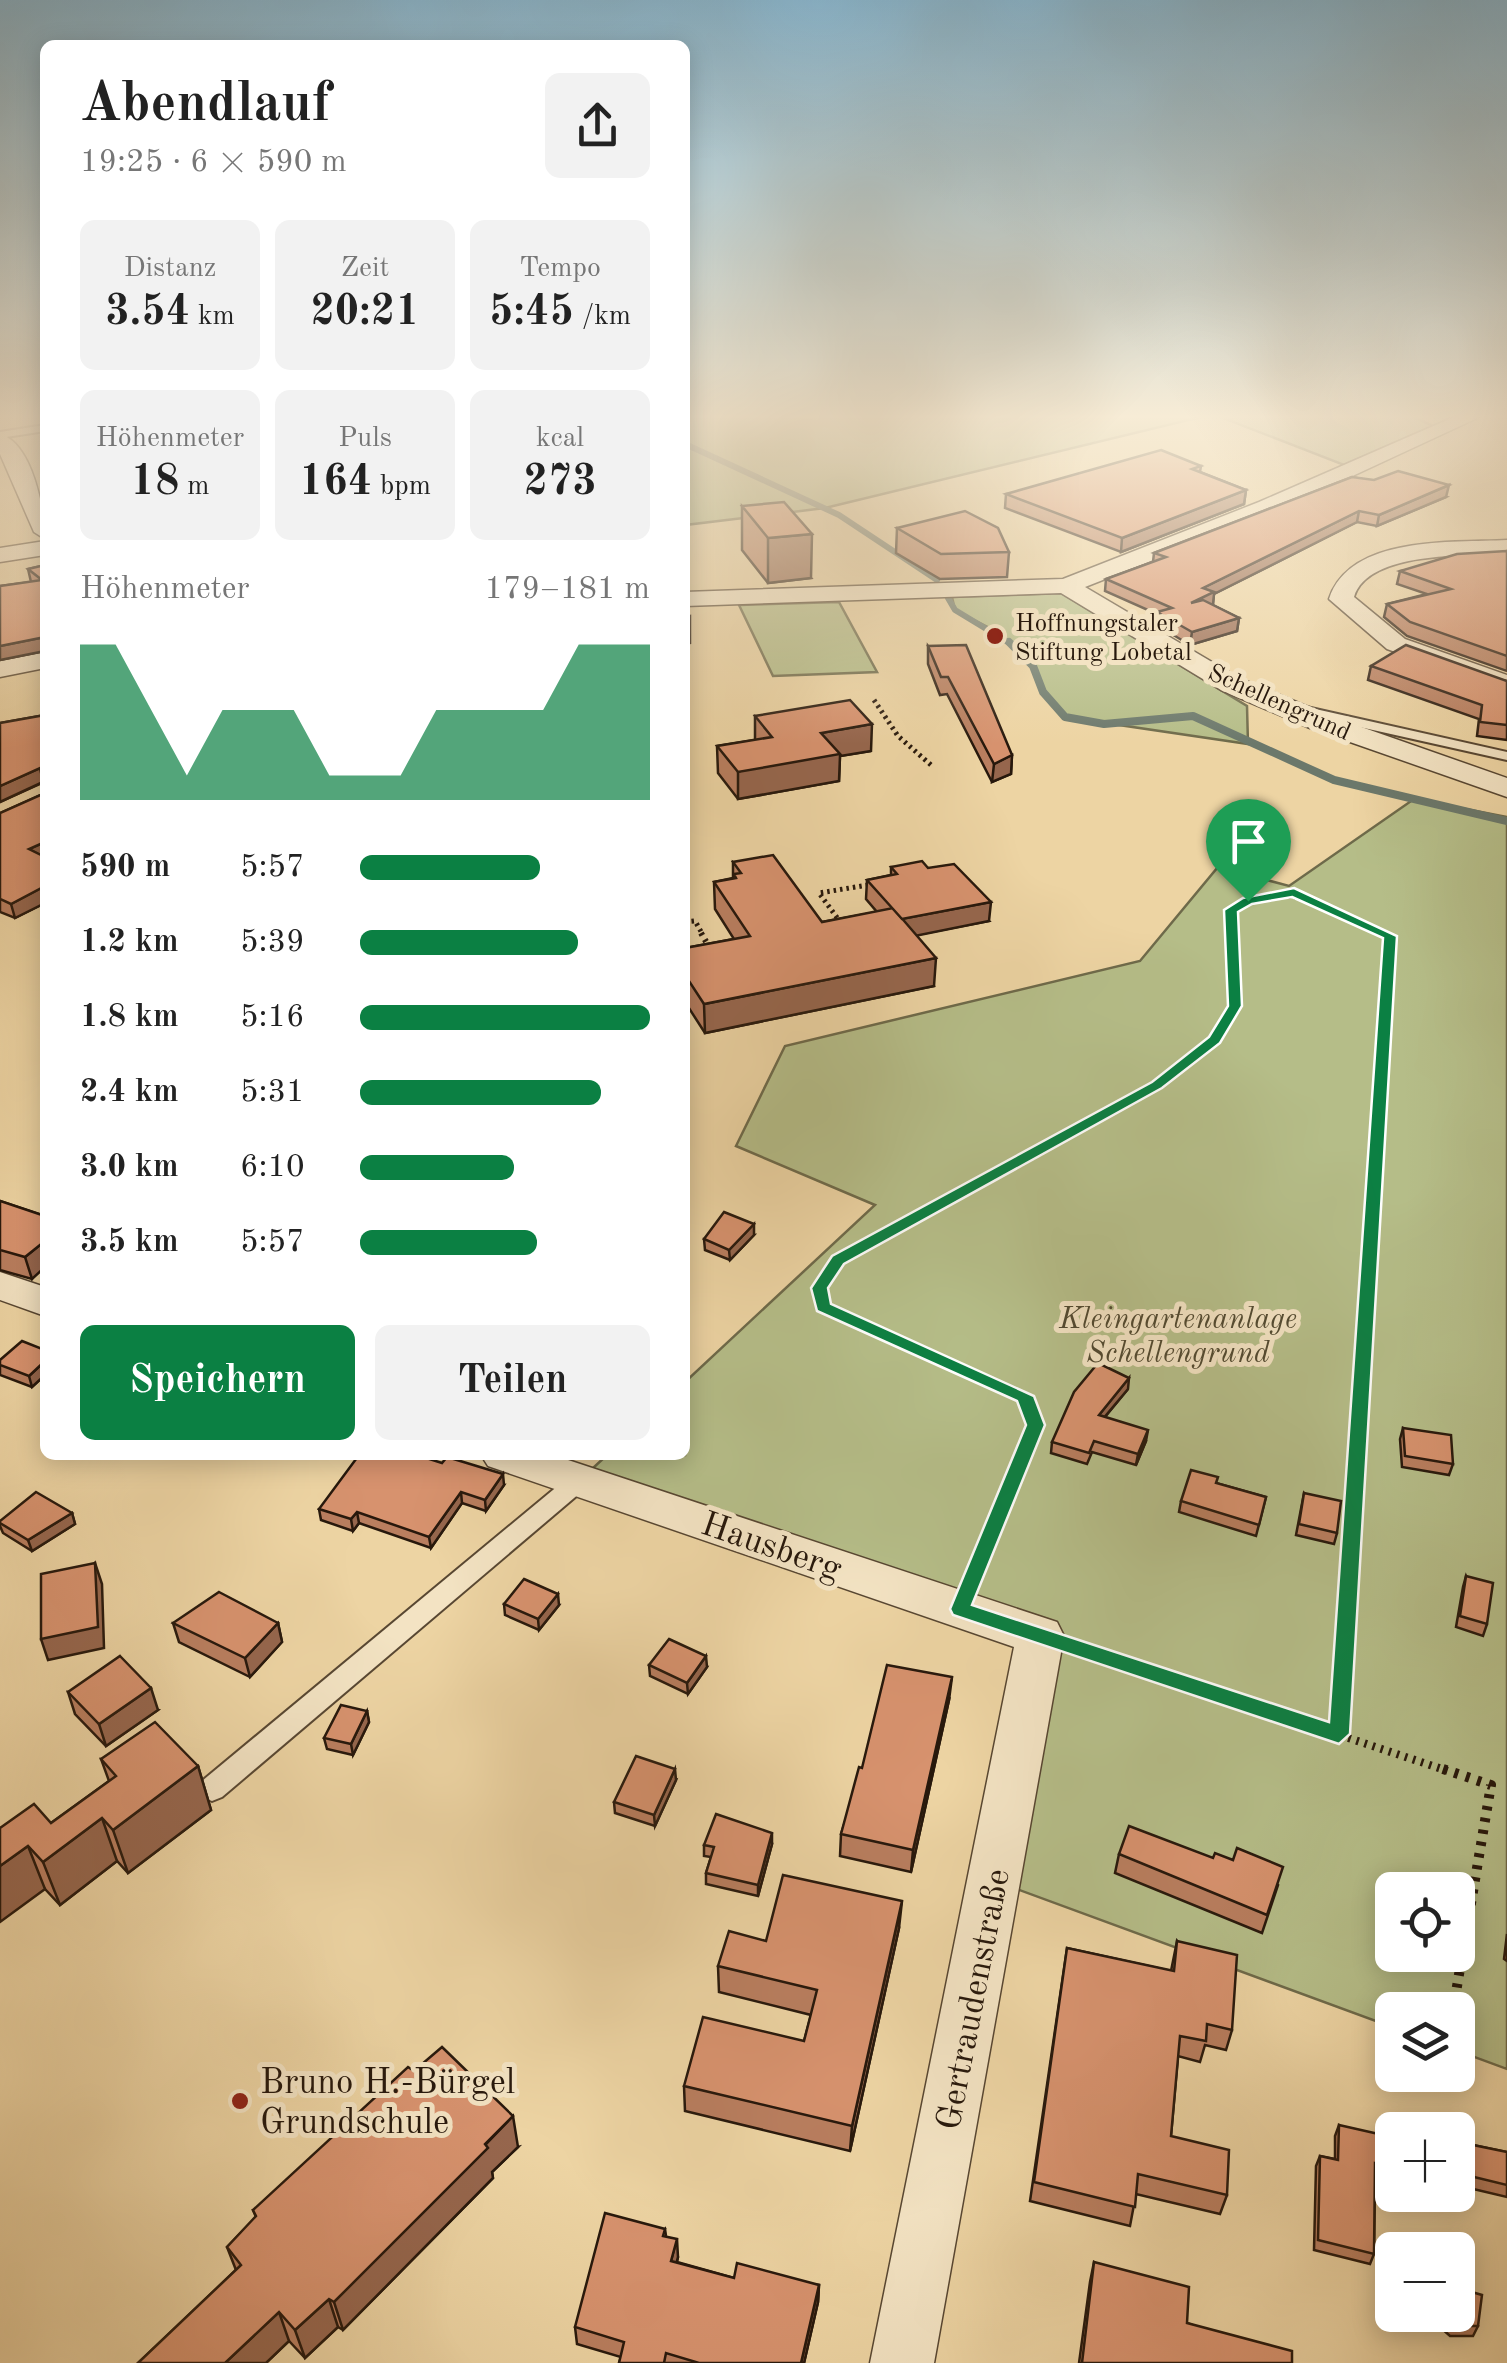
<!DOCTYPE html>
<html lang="de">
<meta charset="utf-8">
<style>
:root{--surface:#fff;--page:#f2f2f2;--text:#222;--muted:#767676;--accent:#0b8043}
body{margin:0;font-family:"Old Standard TT",serif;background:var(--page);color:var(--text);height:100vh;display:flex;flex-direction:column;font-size:38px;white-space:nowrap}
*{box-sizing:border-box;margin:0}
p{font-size:32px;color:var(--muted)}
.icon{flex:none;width:55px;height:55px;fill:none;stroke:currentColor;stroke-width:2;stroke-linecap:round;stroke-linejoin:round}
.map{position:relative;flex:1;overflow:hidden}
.details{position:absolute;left:40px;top:40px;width:650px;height:1420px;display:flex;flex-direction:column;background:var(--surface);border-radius:15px;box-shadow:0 5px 25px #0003}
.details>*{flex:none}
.buttons{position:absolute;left:1375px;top:1872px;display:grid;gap:20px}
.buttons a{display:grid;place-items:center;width:100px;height:100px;border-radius:15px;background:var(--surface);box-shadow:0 5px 25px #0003;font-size:50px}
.pin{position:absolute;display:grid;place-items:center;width:85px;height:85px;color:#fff;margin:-102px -42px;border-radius:50% 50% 50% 0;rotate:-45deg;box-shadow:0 0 10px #0007}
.pin .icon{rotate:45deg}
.round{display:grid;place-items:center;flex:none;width:105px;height:105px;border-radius:15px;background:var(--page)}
.overview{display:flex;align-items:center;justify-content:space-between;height:170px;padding:0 40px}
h1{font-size:55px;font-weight:800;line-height:75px}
.stats{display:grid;grid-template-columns:repeat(3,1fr);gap:15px;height:170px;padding:10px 40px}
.stats div{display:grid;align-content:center;border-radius:15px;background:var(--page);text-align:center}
.stats b{font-size:42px;font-weight:800}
.stats small{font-size:28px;font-weight:400}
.stats p{font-size:28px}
.chart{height:280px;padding:20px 40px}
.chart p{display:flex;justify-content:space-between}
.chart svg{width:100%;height:180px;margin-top:10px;fill:var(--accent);opacity:.7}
.button{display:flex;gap:20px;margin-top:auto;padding:20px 40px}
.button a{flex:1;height:115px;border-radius:15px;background:var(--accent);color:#fff;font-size:40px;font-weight:800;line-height:115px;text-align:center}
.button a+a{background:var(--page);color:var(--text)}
ul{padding:0 40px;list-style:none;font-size:32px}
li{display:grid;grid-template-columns:160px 120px 1fr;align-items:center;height:75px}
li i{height:25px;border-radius:12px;background:var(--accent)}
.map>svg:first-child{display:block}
</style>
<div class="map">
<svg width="1507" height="2363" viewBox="0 0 1507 2363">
<rect width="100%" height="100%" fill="#edd4a3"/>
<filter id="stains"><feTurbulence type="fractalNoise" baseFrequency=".002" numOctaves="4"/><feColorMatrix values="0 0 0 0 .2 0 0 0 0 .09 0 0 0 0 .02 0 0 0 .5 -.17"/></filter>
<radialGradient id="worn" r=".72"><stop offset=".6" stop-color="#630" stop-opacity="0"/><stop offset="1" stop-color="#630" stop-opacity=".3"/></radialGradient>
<!-- green -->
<g fill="#b5bd88" stroke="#6e6a4a" stroke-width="2.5" fill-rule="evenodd">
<polygon points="685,414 1408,414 1433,426 1344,465 1213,414 825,508 685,525"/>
<polygon points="1061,593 1247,706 1248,744 1065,717 1043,692 1032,666 1001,634 955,610 952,597"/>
<polygon points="839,602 877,672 773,676 739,605"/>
<path d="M1414 799 1507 817V2069L1458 2051V2010H1392V2027L995 1881 1040 1635 579 1481 607 1455H685V1382L875 1205 736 1146 785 1046 1140 961 1218 867 1289 886ZM1392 1890H1458V1955H1392Z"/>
</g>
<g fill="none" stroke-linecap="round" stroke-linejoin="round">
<!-- stream-far1 -->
<g stroke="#6b786b" stroke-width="6">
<polyline points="685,444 839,515 937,580"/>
<polyline points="948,598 955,610 1011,644"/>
</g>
<!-- stream -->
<polyline stroke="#6b786b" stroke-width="8" points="1009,642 1033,666 1043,692 1065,717 1104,724 1193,716 1334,780 1507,821"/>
<defs>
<g id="lane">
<polygon points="45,425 45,431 0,438 0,432"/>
<polygon points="1302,706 1507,752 1507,760 1297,713 1297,707"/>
<polygon points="579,1472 587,1475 591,1481 587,1487 222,1797 212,1801 202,1797 198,1789 202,1781 571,1475"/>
</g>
<g id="street">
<polygon points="1461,414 1486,414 1275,512 1085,587 1239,678 1330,716 1507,778 1507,797 1310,728 1221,690 1061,593 685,606 685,592 1063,579 1259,502"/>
<path d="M0 434C32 443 45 510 45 539L34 532 0 454Z"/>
<path d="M1507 540V554C1466 556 1368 551 1354 597L1405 639 1507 675V692L1387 649 1329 599C1350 535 1452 543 1507 540Z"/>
<polygon points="45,541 45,555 0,562 0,548"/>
<polygon points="45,652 45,668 0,677 0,661"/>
<polygon points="0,1272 45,1287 45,1316 0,1300"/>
<polygon points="481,1455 553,1455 1057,1622 1064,1636 934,2363 870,2363 1014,1647 488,1466"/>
</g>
</defs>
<!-- lane casing -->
<use href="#lane" stroke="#584732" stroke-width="4"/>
<!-- street casing -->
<use href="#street" stroke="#584732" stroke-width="3"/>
<!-- path-far3 -->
<g stroke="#27180c" stroke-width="5" stroke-dasharray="2.5 4" stroke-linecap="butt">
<polyline points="874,700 898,736 931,765"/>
<polyline points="685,922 695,921 703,935"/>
<polyline points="841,923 819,893 874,884"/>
<path d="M1232 935 1231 910C1293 877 1331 909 1388 935"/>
</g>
<!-- path-far2 -->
<g stroke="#27180c" stroke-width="6" stroke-dasharray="2.5 5" stroke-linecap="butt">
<polyline points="701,933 711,950"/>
<path d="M823 1304 820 1287 838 1260C917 1217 1205 1079 1233 1009 1241 989 1233 954 1232 933"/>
<polyline points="1367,1304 1390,936 1383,933"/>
</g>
<!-- path-far1 -->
<g stroke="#27180c" stroke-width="8" stroke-dasharray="2.5 6" stroke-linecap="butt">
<polyline points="822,1302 823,1307 1024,1396 1036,1425 972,1580"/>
<polyline points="1074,1647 1451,1772"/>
<polyline points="1339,1735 1367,1302"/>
</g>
<!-- path -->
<polyline stroke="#27180c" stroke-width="10" stroke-dasharray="4 8" stroke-linecap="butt" points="1443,1769 1491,1785 1453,2010"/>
<!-- lane -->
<use href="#lane" fill="#f3e3c3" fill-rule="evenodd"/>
<!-- street -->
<use href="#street" fill="#f3e3c3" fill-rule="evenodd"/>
</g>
<!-- wall -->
<g fill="#b97e5f" stroke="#27180c" stroke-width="2.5">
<polygon points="1201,466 1200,472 1246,490 1244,504 1121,552 1005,508 1006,494"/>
<polygon points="1352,477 1446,497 1377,526 1357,522 1214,594 1213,604 1211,604 1239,618 1237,631 1190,645 1155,624 1157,614 1105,591 1106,579 1153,562 1154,553"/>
<polygon points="742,506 811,578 768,583 742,550"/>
<polygon points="897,528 1009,552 1007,577 940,579 896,553"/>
<polygon points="1507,551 1507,671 1407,636 1384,617 1387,604 1427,594 1397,584 1400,571"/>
<polygon points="45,565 45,651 0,660 0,586 31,582 28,569"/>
<polygon points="928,646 1012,755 1011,774 992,782 947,694 940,695 928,664"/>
<polygon points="1371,666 1507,681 1507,740 1477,736 1479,719 1368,680"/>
<polygon points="45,715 45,903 15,918 0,912 0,813 43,794 44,782 0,802 0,723"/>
<polygon points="755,716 871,751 840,756 839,781 738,799 718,773 717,746 755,740"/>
<polygon points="733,862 822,922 877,912 866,899 867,880 891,875 891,867 928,868 989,921 916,935 934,986 705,1033 685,1002 685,948 734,939 715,909 714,882 733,878"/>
<polygon points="0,1201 45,1216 32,1279 0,1270"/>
<polygon points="754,1235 730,1260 705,1250 704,1239"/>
<polygon points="45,1350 45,1375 32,1387 0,1375 0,1360"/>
<polygon points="1128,1389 1105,1417 1146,1441 1136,1465 1092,1452 1087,1464 1051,1453 1052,1442"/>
<polygon points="1403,1428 1453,1464 1449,1475 1402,1467 1400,1439"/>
<polygon points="1216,1483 1266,1497 1256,1536 1179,1512 1181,1501"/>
<polygon points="504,1485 486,1511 462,1503 431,1548 359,1523 353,1531 321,1520 319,1509"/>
<polygon points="1304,1493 1337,1533 1334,1544 1296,1535"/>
<polygon points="72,1513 75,1524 32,1551 3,1533 0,1526 0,1521"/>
<polygon points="1466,1576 1487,1624 1483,1636 1456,1627 1463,1587"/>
<polygon points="504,1604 559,1605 539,1630 505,1615"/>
<polygon points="173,1623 278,1623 282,1642 250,1677 179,1642"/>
<polygon points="649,1665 707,1667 688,1694 650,1676"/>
<polygon points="68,1692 158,1710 106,1746 75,1714"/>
<polygon points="949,1700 911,1872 840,1856 841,1834 862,1768"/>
<polygon points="367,1711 369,1722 353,1755 327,1749 324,1738"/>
<polygon points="101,1759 198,1766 211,1810 128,1873 117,1861 60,1905 45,1889 0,1828 51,1823 109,1781"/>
<polygon points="676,1780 655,1826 615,1813 614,1802"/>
<polygon points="772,1844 758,1896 706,1884 706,1873 711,1857 704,1856 704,1845"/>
<polygon points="1119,1854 1233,1860 1278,1885 1262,1933 1115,1873"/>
<polygon points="899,1928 850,2151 685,2111 684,2086 804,2041 811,2015 719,1992 718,1966 766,1941"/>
<polygon points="1507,1934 1507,1961 1504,1959"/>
<polygon points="1177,1941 1232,2030 1226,2050 1205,2045 1200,2062 1178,2056 1171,2136 1227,2195 1220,2214 1136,2194 1130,2226 1030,2201 1067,1948 1171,1971"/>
<polygon points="1339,2125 1392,2167 1387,2177 1375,2174 1374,2254 1370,2264 1314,2250 1316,2166 1320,2156 1335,2159 1335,2136"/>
<polygon points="1473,2145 1507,2152 1507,2197 1469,2188 1468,2155"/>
<polygon points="518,2147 492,2172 493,2178 343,2330 338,2327 305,2358 289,2341 266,2363 138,2363 236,2270 227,2247 256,2217 253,2210"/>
<polygon points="665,2229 666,2236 678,2257 677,2262 734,2278 819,2285 818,2302 804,2363 619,2363 621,2357 577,2344 575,2327"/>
<polygon points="1094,2262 1187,2323 1292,2363 1079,2363 1090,2282"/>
<polygon points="1437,2315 1458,2315 1478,2326 1473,2336 1450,2336 1439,2326"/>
</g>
<!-- shaded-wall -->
<g fill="#96664d" stroke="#27180c" stroke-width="2.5">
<polygon points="1449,485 1446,497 1377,526 1379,515"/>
<polygon points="1246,490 1244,504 1121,552 1122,538"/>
<polygon points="1359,511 1357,522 1214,594 1213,604 1189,616 1203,588"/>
<polygon points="812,534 811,578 768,583 768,538"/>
<polygon points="690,616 690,643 685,644 685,617"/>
<polygon points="1239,618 1237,631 1190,645 1192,632"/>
<polygon points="45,637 45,651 0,660 0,646"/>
<polygon points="872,724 871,751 840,756 839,781 738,799 738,772 821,733"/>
<polygon points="1012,755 1011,774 992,782 994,764"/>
<polygon points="40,768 43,782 0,802 0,786"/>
<polygon points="45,842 45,858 29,849"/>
<polygon points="45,886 45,903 15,918 11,904"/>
<polygon points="991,902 989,921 900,939 901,919"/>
<polygon points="936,958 934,986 705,1033 704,1004"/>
<polygon points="754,1224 754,1235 730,1260 729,1250"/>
<polygon points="45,1241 45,1267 32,1279 25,1257"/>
<polygon points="45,1361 45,1375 32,1387 29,1376"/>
<polygon points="1129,1378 1128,1389 1097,1426 1099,1415"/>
<polygon points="1148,1430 1146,1441 1136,1465 1138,1454"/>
<polygon points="503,1474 504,1485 486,1511 485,1500"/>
<polygon points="461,1492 462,1503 431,1548 429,1537"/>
<polygon points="357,1512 359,1523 353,1531 351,1519"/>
<polygon points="72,1513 75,1524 32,1551 28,1540"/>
<polygon points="95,1563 102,1584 104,1648 48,1660 41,1639"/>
<polygon points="558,1594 559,1605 539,1630 538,1619"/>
<polygon points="278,1623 282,1642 250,1677 245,1658"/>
<polygon points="706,1656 707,1667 688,1694 687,1683"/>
<polygon points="952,1677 949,1700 911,1872 913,1850"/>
<polygon points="151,1688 158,1710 106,1746 99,1724"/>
<polygon points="367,1711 369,1722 353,1755 351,1744"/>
<polygon points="198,1766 211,1810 128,1873 113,1830"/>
<polygon points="675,1769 676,1780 655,1826 654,1815"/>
<polygon points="102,1818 117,1861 60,1905 43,1862"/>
<polygon points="772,1833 772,1844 758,1896 758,1885"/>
<polygon points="28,1846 45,1889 0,1922 0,1866"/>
<polygon points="902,1901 899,1928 850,2151 852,2126"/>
<polygon points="513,2116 518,2147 492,2172 493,2178 343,2330 334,2302"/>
<polygon points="677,2239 678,2257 672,2279 671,2261"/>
<polygon points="819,2285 818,2302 804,2363 801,2363"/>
<polygon points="329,2299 338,2327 305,2358 295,2330"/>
<polygon points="279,2312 289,2341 266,2363 225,2363"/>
</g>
<!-- building -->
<g fill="#d7926e" stroke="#27180c" stroke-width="2.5">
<polygon points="1161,450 1201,466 1192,469 1246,490 1122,538 1006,494"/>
<polygon points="1398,471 1449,485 1379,515 1359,511 1203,588 1214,592 1191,603 1203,600 1239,618 1192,632 1157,612 1172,608 1106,579 1166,557 1154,553 1352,477 1374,480"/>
<polygon points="784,502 812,534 768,538 742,506"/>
<polygon points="965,511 998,528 1009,552 941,554 897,528"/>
<polygon points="1507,551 1507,656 1410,622 1387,604 1451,589 1400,571 1457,554"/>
<polygon points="45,565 45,637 0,646 0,586 42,580 28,569"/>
<polygon points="966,645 1012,755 994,764 948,677 941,677 928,646"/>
<polygon points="1406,645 1507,681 1507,725 1480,722 1482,705 1371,666"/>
<polygon points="850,700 872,724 821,733 840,754 738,772 717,746 772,737 755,716"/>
<polygon points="45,715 45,842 29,849 45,857 45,886 11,904 0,899 0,813 43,794 44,769 40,768 0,786 0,723"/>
<polygon points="773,855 822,922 893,908 936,958 704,1004 685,975 685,948 750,936 714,882 736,878 734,874 741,873 733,862"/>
<polygon points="922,861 928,868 954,864 991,902 902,919 867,880 897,874 891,867"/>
<polygon points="0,1201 45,1216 45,1241 25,1257 0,1250"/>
<polygon points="724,1212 754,1224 729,1250 704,1239"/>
<polygon points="22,1341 45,1350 45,1361 29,1376 0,1365 0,1360"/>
<polygon points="1098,1363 1129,1378 1099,1415 1148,1430 1138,1454 1094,1441 1089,1453 1052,1442 1074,1392"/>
<polygon points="1403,1428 1451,1435 1453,1464 1405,1456"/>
<polygon points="359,1455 417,1455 442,1463 447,1457 503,1474 485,1500 461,1492 429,1537 357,1512 351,1519 319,1509"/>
<polygon points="1191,1470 1218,1477 1216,1483 1266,1497 1259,1525 1181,1501"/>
<polygon points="36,1492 72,1513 28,1540 0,1523 0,1521"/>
<polygon points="1304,1493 1341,1501 1337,1533 1299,1524"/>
<polygon points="95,1563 98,1627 41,1639 41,1574"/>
<polygon points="1466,1576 1493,1583 1487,1624 1460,1616"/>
<polygon points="524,1579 558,1594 538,1619 504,1604"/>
<polygon points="219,1592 278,1623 245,1658 173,1623"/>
<polygon points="669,1639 706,1656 687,1683 649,1665"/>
<polygon points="120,1656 151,1688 99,1724 68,1692"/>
<polygon points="887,1665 952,1677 913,1850 841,1834 859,1767 862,1768"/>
<polygon points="341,1705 367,1711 351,1744 324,1738"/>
<polygon points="155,1722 198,1766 113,1830 102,1818 43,1862 28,1846 0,1866 0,1828 34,1804 51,1823 116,1776 101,1759"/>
<polygon points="636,1756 675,1769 654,1815 614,1802"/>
<polygon points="716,1814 772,1833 758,1885 706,1873 714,1847 704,1845"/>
<polygon points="1129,1826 1213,1858 1215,1853 1233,1860 1237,1848 1283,1867 1267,1915 1119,1854"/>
<polygon points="783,1875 902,1901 852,2126 684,2086 703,2017 804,2041 817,1990 718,1966 729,1931 766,1941"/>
<polygon points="1177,1941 1237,1955 1232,2030 1207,2024 1206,2041 1180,2036 1171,2136 1229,2150 1227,2195 1138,2174 1135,2207 1034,2182 1067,1948 1174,1971"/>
<polygon points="442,2047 513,2116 485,2144 488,2148 334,2302 329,2299 295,2330 279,2312 225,2363 138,2363 241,2265 227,2247 256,2216 253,2210 408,2067 414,2071"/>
<polygon points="1339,2125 1392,2137 1392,2167 1375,2163 1374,2254 1318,2240 1320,2156 1338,2160"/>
<polygon points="1473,2145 1507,2152 1507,2185 1474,2177"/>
<polygon points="605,2213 665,2229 663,2236 677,2239 671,2261 734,2278 737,2263 819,2285 801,2363 699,2363 666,2353 664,2363 619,2363 624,2342 575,2327"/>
<polygon points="1094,2262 1189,2287 1187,2323 1292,2351 1292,2363 1082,2363"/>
<polygon points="1458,2288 1482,2295 1478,2326 1455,2326 1444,2316 1443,2315 1458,2315"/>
</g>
<!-- sky -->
<linearGradient id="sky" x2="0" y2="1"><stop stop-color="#88b6cf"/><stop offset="0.56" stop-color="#f7ecd6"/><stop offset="1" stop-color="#f7ecd6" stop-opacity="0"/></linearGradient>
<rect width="1507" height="744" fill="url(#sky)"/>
<!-- route -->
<path fill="#0b8043" stroke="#fff" stroke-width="2.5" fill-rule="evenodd" d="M1294 888 1397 936 1350 1734 1339 1744 953 1615 950 1609 1026 1425 1017 1401 817 1311 811 1288 832 1256 1152 1082 1209 1037 1228 1006 1224 910 1243 898ZM1292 897 1383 938 1329 1722 972 1605 1045 1425 1034 1396 831 1304 828 1288 844 1264 1162 1088 1220 1043 1242 1006 1238 912 1252 904Z"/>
<!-- markers -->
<g fill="#8f2418" stroke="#f3e3c3" stroke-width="4">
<circle cx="995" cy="636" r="10"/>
<circle cx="240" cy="2101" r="10"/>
</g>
<g text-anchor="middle" stroke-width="10" stroke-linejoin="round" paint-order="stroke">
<!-- far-poi labels -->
<g font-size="25" fill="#27180c" stroke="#f3e3c3" text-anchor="start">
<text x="1015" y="631">Hoffnungstaler<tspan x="1015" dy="29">Stiftung Lobetal</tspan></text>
</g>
<!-- far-street labels -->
<g font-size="25" fill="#27180c" stroke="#f3e3c3">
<text transform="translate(1280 701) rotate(24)" y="9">Schellengrund</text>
</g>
<!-- park labels -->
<g font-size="30" font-style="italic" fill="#524a31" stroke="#f3e3c3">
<text x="1178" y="1328">Kleingartenanlage<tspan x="1178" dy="34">Schellengrund</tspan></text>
</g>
<!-- near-street labels -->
<g font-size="35" fill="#27180c" stroke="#f3e3c3">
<text transform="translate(772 1545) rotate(19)" y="12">Hausberg</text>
<text transform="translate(972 1999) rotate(-79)" y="12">Gertraudenstraße</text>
</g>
<!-- near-poi labels -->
<g font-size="35" fill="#27180c" stroke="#f3e3c3" text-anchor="start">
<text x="260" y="2093">Bruno H.-Bürgel<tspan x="260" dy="40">Grundschule</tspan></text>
</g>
</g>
<rect width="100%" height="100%" filter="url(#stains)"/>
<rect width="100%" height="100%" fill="url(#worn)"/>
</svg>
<div class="buttons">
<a><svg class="icon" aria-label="locate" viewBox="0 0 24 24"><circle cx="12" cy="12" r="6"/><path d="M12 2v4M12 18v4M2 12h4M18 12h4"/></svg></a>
<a><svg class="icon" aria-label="layers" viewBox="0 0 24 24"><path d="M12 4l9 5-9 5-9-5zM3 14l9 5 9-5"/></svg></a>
<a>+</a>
<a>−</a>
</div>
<div class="pin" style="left:1248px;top:901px;background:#1e9e55"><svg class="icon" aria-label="arrive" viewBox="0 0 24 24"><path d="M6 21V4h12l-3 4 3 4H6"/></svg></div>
<section class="details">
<div class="overview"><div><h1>Abendlauf</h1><p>19:25 · 6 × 590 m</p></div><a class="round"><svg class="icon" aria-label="share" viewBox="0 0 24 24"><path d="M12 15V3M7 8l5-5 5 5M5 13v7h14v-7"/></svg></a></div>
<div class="stats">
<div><p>Distanz</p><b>3.54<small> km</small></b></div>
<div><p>Zeit</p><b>20:21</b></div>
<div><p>Tempo</p><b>5:45<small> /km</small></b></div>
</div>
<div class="stats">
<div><p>Höhenmeter</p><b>18<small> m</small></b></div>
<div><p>Puls</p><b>164<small> bpm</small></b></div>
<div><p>kcal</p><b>273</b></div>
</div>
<div class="chart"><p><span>Höhenmeter</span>179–181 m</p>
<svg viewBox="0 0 160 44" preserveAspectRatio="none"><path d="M0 44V6L10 6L20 22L30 38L40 22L50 22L60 22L70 38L80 38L90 38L100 22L110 22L120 22L130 22L140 6L150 6L160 6V44z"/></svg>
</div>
<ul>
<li><b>590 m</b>5:57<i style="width:62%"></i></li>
<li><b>1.2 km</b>5:39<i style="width:75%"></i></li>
<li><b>1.8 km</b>5:16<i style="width:100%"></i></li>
<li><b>2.4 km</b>5:31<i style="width:83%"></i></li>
<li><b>3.0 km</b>6:10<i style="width:53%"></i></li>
<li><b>3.5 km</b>5:57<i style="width:61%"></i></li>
</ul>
<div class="button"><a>Speichern</a><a>Teilen</a></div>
</section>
</div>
